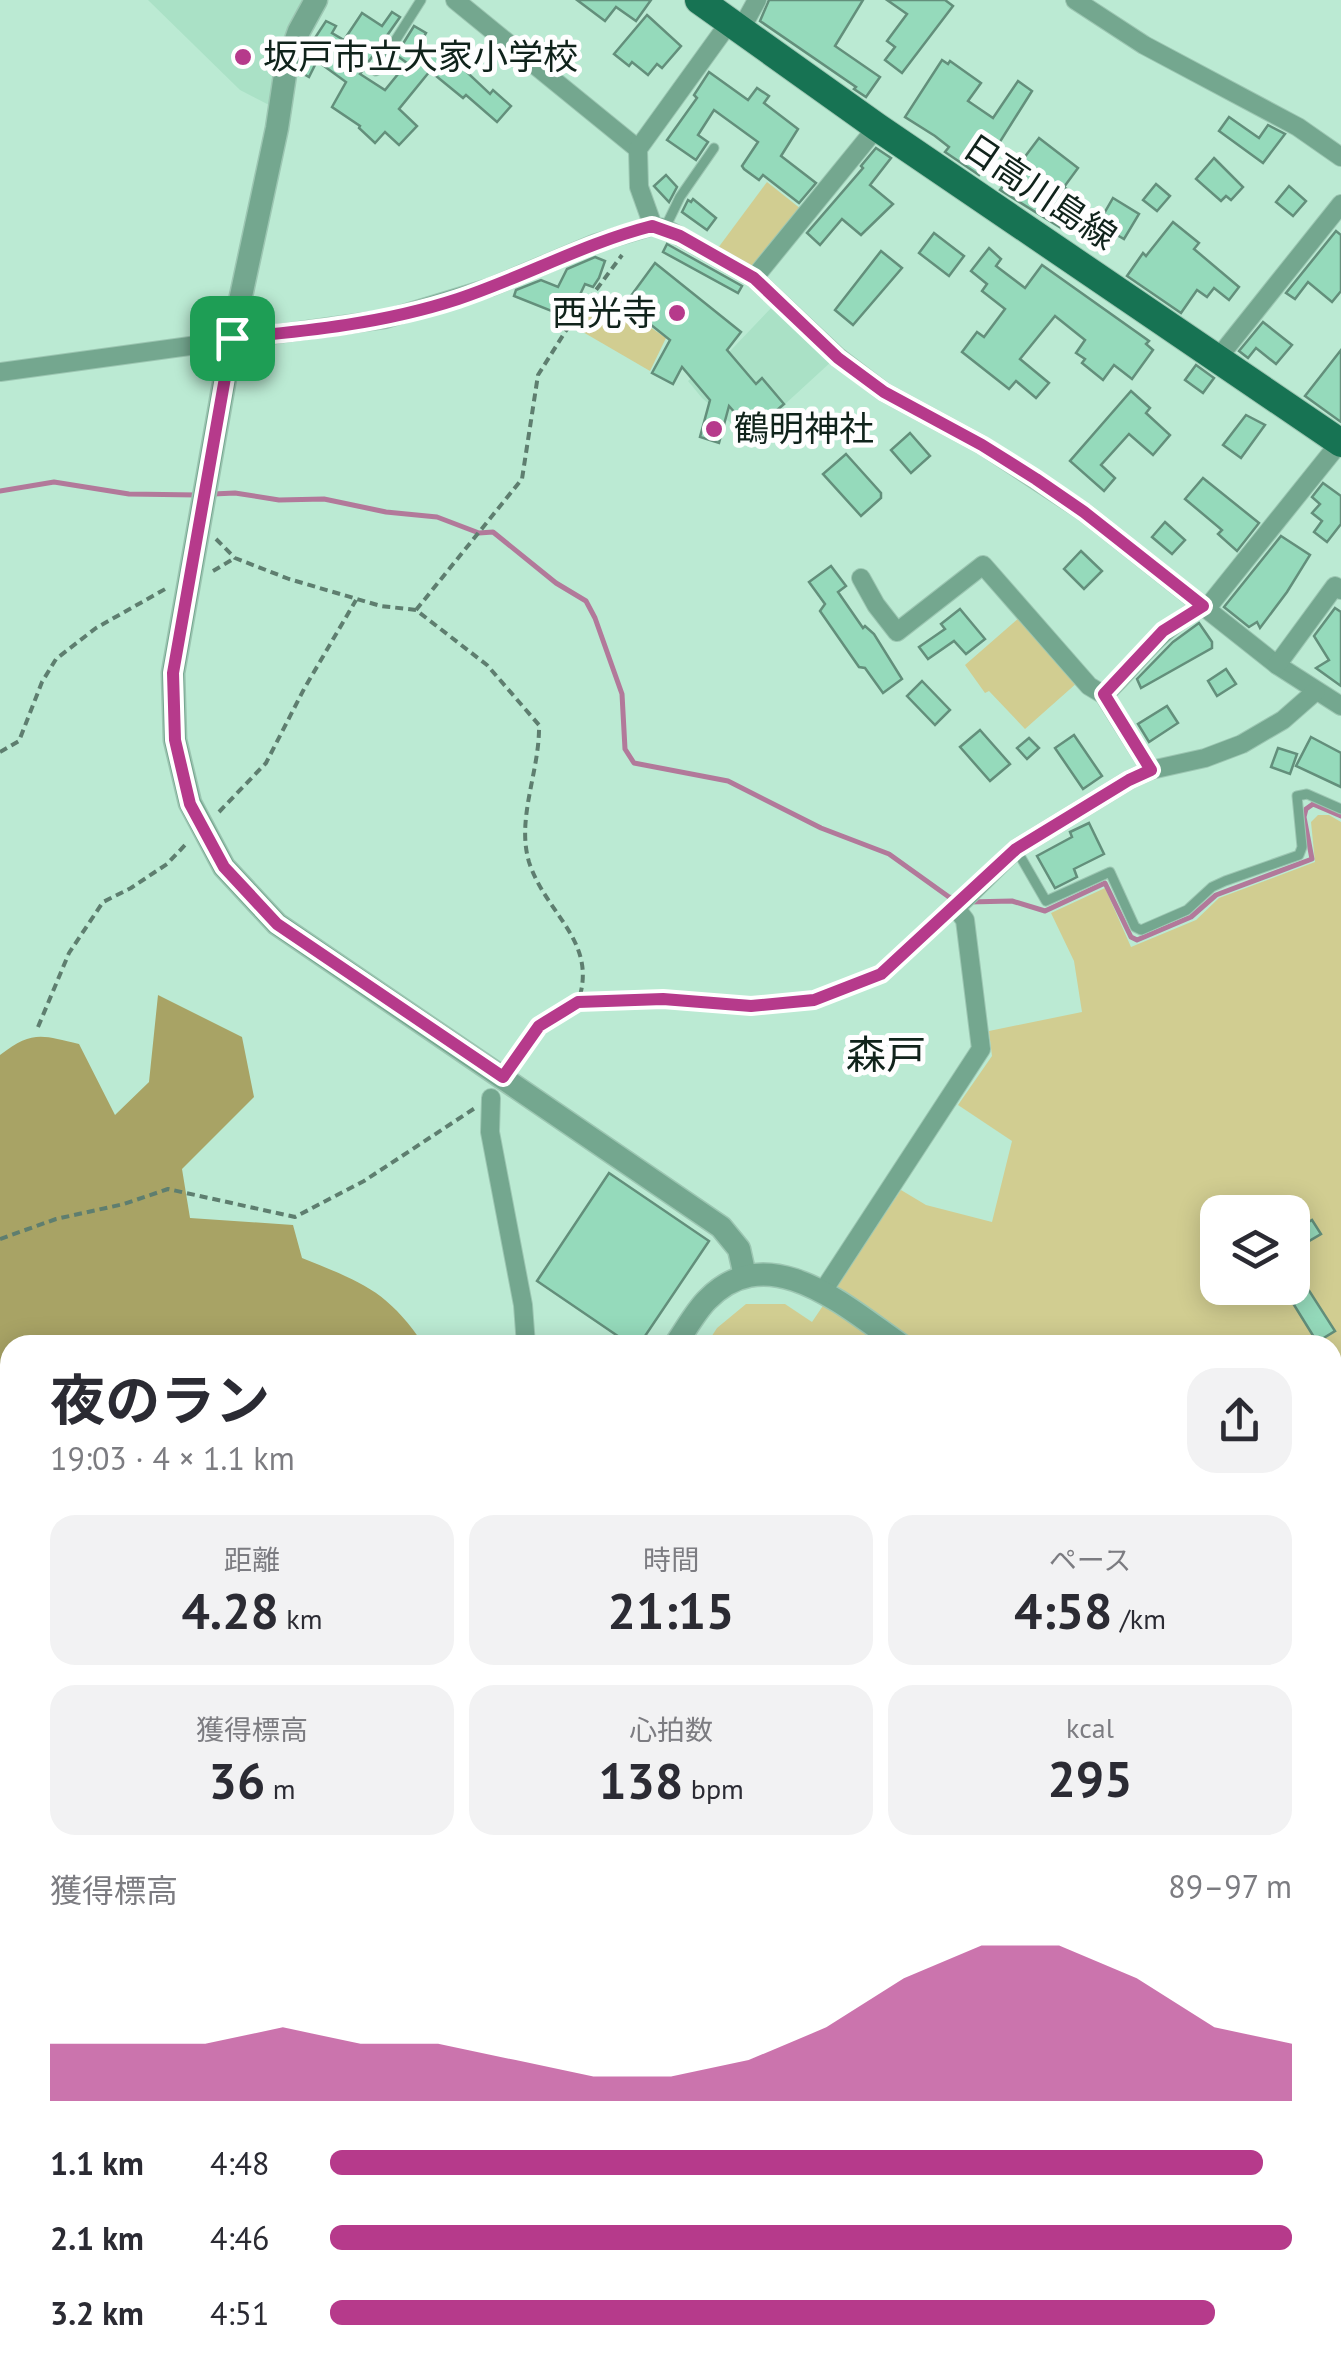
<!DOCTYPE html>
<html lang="ja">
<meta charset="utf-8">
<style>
:root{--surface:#fff;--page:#f2f2f3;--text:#2b2b33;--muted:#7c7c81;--accent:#b63a8b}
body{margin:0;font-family:"PT Sans","Noto Sans JP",sans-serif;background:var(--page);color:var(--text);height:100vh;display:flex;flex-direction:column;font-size:38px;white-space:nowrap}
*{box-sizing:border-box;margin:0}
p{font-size:32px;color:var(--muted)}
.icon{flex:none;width:55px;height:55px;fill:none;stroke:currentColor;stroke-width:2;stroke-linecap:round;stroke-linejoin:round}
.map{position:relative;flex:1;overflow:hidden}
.details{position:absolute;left:0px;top:1335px;width:1342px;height:1038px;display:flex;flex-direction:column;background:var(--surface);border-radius:30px 30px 0 0;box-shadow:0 5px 25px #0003}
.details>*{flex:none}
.controls{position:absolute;left:1200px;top:1195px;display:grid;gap:20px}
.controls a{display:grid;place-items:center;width:110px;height:110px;border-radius:20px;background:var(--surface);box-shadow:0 5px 25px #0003;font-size:50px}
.pin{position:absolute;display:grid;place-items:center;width:85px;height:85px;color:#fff;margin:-42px;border-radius:20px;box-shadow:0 5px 15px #0006}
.round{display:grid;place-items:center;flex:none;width:105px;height:105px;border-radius:30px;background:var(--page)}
.headline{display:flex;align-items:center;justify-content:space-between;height:170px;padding:0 50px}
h1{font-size:55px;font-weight:700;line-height:75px}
.stats{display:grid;grid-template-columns:repeat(3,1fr);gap:15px;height:170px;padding:10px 50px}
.stats div{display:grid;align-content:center;border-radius:25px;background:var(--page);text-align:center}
.stats b{font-size:50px;font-weight:700}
.stats small{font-size:28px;font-weight:400}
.stats p{font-size:28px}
.chart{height:280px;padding:20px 50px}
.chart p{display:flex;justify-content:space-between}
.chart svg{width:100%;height:180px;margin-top:10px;fill:var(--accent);opacity:.7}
ul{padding:0 50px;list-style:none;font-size:32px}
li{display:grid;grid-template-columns:160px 120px 1fr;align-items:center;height:75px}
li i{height:25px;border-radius:12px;background:var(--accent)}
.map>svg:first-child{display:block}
</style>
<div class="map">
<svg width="1341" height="2371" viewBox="0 0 1341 2371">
<rect width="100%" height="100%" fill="#bbead3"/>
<!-- built -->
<g fill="#aae1c6">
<polygon points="148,0 310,0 273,107 240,90"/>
<polygon points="774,305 832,361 748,438 702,398 688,381 704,367 712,370"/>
</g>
<!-- green -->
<g fill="#d1cd91" fill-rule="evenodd">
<polygon points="767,182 801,209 754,267 718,248"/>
<polygon points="602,294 666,338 650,371 576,328"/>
<polygon points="1020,617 1078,682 1025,729 989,691 985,693 965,665"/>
<path d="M1318 815H1329L1341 822V2095L1332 2086V1345H706L717 1328 746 1304H785L812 1322 901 1190 926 1205 992 1222 1012 1141 958 1105 992 1056 989 1031 1082 1012 1074 961 1051 913 1105 888 1131 947 1196 920 1219 898 1315 862 1311 822ZM1218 1212H1292V1288H1218Z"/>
</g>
<!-- forest -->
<path fill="#a8a365" d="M158 995 242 1037 254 1097 182 1169 190 1218 293 1225 302 1258C361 1282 387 1290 424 1345H10V1446L0 1445V1055C32 1030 42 1035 79 1044L115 1115 149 1082Z"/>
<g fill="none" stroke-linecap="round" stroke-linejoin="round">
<!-- stream -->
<g stroke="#b2799a" stroke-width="5">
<polyline points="0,491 54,482 129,494 197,495"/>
<polyline points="213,494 235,493 279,500 324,499 386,512 437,517 479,533 493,532 556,583 586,601 595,618 622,694 625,749 634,763 728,781 821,828 889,854 949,897 957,899"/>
<polyline points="968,902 1012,901 1045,911 1105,883 1131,937 1137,940 1191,917 1216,895 1312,859 1304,817 1306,809 1313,804 1341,816"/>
</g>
<!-- river -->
<g stroke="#b2799a" stroke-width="32">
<polyline points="0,1524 10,1522"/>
<polyline points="1032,2362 1036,2371"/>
</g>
</g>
<!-- building -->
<g fill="#95dabb" stroke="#638f7b" stroke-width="2.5">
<polygon points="577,0 651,0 636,21 616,7 605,21"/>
<polygon points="769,0 863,0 835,46 880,77 866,97 854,89 856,87 760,21"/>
<polygon points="887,0 945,0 953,6 902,73 885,60 895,47 887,41 907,14"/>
<polygon points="392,12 400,17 360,74 385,90 407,63 396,55 414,26 426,33 420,43 448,65 453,59 490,94 493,90 511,106 497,122 466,95 463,98 430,71 399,109 417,126 399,145 385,132 375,143 359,128 360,126 332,107 346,82 317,61 309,77 300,72 309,47 326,21 336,26 332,33 344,40 362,13 382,26"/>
<polygon points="647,15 681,46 662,68 657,64 648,75 632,62 629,66 614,54"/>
<polygon points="942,60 948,64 950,61 981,83 968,101 993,118 1018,81 1032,91 979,175 945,152 949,147 935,136 905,117"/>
<polygon points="709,72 748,100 757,88 769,96 764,103 798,129 781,156 816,183 799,203 763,175 759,180 744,169 742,166 758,142 714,110 698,135 708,142 696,160 667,140 697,98 694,95"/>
<polygon points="1229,117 1259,138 1268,125 1285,134 1263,163 1219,131"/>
<polygon points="1039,138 1078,168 1064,187 1086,203 1066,231 1000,190"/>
<polygon points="876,148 891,158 870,185 893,204 861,235 842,219 820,245 807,233 863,168 861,166"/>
<polygon points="1214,158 1243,187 1231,200 1226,196 1221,201 1196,179"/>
<polygon points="666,175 677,187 669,202 654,186"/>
<polygon points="1156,184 1170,196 1157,211 1143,200"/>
<polygon points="1289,186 1306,201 1293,216 1276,202"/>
<polygon points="1113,198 1139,214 1124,239 1098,224"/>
<polygon points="693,199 716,218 707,230 682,212 688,200 691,202"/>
<polygon points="1173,222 1199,243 1194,249 1239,287 1229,300 1214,288 1207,297 1197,290 1181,313 1127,276 1143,253 1146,256"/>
<polygon points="1336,231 1341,235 1341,291 1332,302 1308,282 1295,299 1286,293"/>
<polygon points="934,233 964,256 949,276 919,253"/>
<polygon points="667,244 742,286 738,293 663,252"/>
<polygon points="989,248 1001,259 996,266 1025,288 1042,265 1149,341 1146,344 1153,350 1132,379 1114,365 1103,380 1082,363 1085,359 1076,353 1085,340 1055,316 1020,359 1049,383 1036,398 1016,381 1009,389 962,352 977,332 984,337 1005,309 982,291 987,284 971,271"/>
<polygon points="881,251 902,268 853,325 835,310"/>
<polygon points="595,257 605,261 599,278 593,287 585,284 569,318 514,296 516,290 541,280 558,287 567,269"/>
<polygon points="655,263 741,332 727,350 756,384 762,378 784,404 752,432 729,406 719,443 700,437 710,400 682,367 673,384 652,373 670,340 625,304"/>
<polygon points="1263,322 1292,345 1276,364 1256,348 1248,358 1239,351"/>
<polygon points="1341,350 1341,422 1305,396"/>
<polygon points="1196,365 1214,378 1203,393 1185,380"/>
<polygon points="1131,391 1150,408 1146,413 1170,435 1153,455 1129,434 1101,465 1115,478 1104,491 1070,461"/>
<polygon points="1246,415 1265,425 1241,458 1223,445"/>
<polygon points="910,433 930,456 911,473 891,450"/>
<polygon points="846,454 881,493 881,498 861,516 823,474"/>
<polygon points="1203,478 1259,523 1237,551 1218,534 1222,530 1185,499"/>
<polygon points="1323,483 1341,496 1341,524 1327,542 1314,532 1322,521 1312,513 1320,504 1312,497"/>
<polygon points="1165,522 1185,540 1172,554 1152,537"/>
<polygon points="1281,536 1310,555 1287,592 1260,628 1257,622 1249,627 1224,607"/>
<polygon points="1081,551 1102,571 1084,589 1064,569"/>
<polygon points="831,566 846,586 838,592 863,628 865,626 874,634 902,679 883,693 865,668 859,667 820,611 825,604 809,582"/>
<polygon points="1335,608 1341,612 1341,686 1316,668 1329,660 1314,636"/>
<polygon points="960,609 985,639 966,654 954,641 928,659 919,647 945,629 941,624"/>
<polygon points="1199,623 1212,642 1212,648 1141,688 1137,679 1173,642"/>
<polygon points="1226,669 1236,684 1217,696 1208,681"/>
<polygon points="922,681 950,710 935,725 907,696"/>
<polygon points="1167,706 1178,723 1149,742 1138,724"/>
<polygon points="980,730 1010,764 990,781 960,747"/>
<polygon points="1074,735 1102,776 1083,789 1055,748"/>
<polygon points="1311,737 1341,753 1341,787 1296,766"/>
<polygon points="1029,738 1039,748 1027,759 1017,748"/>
<polygon points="1278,748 1297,754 1290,774 1271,767"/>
<polygon points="1089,823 1104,854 1074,869 1077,877 1055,888 1037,856 1072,837 1070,832"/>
<polygon points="609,1173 709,1241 639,1345 631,1345 537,1281"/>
<polygon points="1312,1220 1321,1234 1292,1251 1292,1232"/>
<polygon points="1292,1264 1335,1331 1317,1342 1291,1300 1295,1297"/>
</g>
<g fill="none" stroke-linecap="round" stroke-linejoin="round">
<defs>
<g id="service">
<polyline points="376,71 421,0"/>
<polyline points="665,228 680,197 714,148"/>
<polyline points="1016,849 1046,901 1110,872 1135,927 1141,930 1187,910 1212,887 1225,881 1299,855 1302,847 1297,796 1307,794 1341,809"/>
</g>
<g id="minor">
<polyline points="455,0 638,149"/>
<polyline points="1075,0 1144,45 1298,127 1341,157"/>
<polyline points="740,31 757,0"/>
<polyline points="653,226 639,187 638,149 729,23"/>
<polyline points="754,278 877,127"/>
<polyline points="1218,358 1341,204"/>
<polyline points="0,372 386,319 491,287 596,243 653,226 665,228 754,278 838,357 884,392 982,445 1084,512 1277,665 1341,706"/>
<polyline points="861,578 876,605 897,632 983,565 1089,686 1104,695"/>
<polyline points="1277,665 1335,586 1341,590"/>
<path d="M1151 770 1104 695C1144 657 1158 627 1211 603L1341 441"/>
<polyline points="491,1098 490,1132 523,1305 526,1345"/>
<polyline points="823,1291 981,1049 965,920 956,908 1016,849 1129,780 1151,770 1205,758 1242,744 1283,720 1316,691"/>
<polyline points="1332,2112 1341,2122"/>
<polyline points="0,2267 10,2312"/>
<polyline points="21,2362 23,2371"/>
<polyline points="141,2362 143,2371"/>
<polyline points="270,2362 272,2371"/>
<polyline points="873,2362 885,2371"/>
<polyline points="285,2371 295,2362"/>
<polyline points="451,2371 460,2362"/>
<polyline points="614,2371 623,2362"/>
<polyline points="776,2371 786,2362"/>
</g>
<g id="tertiary">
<polyline points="316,0 299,31 286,68 277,128 232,338 173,673 175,740 190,803 224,867 277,924 721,1227 739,1249 745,1276"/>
<path d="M675 1345C685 1331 695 1312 707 1300 769 1236 847 1308 901 1345"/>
<polyline points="1332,1536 1341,1535"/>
<polyline points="0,1981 10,1976"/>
</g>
<polyline id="primary" points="699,0 877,127 1341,443"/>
</defs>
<!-- service casing -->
<use href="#service" stroke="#9cc6b2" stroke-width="11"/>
<!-- minor casing -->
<use href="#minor" stroke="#9cc6b2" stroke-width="20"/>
<!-- tertiary casing -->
<use href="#tertiary" stroke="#9cc6b2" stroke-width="25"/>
<!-- primary casing -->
<use href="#primary" stroke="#9cc6b2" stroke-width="30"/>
<!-- path -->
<g stroke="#5e7e6f" stroke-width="4" stroke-dasharray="8 5" stroke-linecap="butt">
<path d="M216 539 235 558 289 579 381 606 416 610 487 665 539 725C540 771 516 818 529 862 546 915 599 941 578 1002"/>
<polyline points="213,571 235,558"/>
<polyline points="416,610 522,479 538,375 565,332 622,255"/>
<polyline points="0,752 19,741 42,682 56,659 96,628 167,588"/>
<polyline points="219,812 266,763 304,689 356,600"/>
<polyline points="38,1027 69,953 103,902 131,888 167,864 187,843"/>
<polyline points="513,1063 547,1019 578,1002 663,999 751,1006 814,1000 881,975 945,918"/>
<polyline points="0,1239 56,1219 124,1204 168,1189 295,1217 364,1181 475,1108"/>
<polyline points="0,1436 10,1436"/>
<polyline points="1143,2362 1145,2371"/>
</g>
<!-- service -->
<use href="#service" stroke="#74a78f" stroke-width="9"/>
<!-- minor -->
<use href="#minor" stroke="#74a78f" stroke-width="18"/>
<!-- tertiary -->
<use href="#tertiary" stroke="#74a78f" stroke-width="22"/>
<!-- primary -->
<use href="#primary" stroke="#177353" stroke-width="28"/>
</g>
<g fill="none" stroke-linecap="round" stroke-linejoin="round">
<defs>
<path id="route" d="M652 226 680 236 754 278 838 358 884 392 982 445 1036 479 1084 512 1203 606 1163 631 1104 694 1151 770 1129 780 1016 849 881 974 814 1000 751 1006 663 999 578 1002 539 1026 503 1077 277 924 224 867 190 804 175 740 173 673 232 338C309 331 385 323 458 299 524 277 585 243 652 226Z"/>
</defs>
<!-- route casing -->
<use href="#route" stroke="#fff" stroke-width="20"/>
<!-- route -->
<use href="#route" stroke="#b63a8b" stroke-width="12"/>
</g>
<!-- markers -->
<g fill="#b63a8b" stroke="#fefefe" stroke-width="4">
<circle cx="243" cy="57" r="10"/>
<circle cx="677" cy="313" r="10"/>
<circle cx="714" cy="429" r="10"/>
</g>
<g text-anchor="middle" stroke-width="10" stroke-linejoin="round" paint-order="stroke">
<!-- poi labels -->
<g font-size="35" fill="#10231b" stroke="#fefefe" text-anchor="start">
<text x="263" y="69">坂戸市立大家小学校</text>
<text x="657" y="325" text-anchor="end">西光寺</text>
<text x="734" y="441">鶴明神社</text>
</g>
<!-- street labels -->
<g font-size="35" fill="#10231b" stroke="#fefefe">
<text transform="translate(1040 192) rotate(34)" y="12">日高川島線</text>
</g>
<!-- quarter labels -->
<g font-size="40" fill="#10231b" stroke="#fefefe">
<text x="886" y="1069">森戸</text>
</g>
</g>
</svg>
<div class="controls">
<a><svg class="icon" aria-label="layers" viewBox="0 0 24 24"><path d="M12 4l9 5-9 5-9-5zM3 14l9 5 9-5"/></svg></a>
</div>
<div class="pin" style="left:232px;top:338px;background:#1e9e55"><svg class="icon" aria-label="arrive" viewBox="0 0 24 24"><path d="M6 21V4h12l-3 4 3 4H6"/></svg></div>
<section class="details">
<div class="headline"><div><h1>夜のラン</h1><p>19:03 · 4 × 1.1 km</p></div><a class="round"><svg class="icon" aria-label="share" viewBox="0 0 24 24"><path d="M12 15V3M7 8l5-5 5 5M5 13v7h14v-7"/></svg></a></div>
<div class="stats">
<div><p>距離</p><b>4.28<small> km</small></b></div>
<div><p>時間</p><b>21:15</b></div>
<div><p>ペース</p><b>4:58<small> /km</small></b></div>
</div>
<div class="stats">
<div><p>獲得標高</p><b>36<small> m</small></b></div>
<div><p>心拍数</p><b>138<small> bpm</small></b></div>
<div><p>kcal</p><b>295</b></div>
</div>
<div class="chart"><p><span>獲得標高</span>89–97 m</p>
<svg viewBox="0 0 160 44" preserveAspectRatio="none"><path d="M0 44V30L10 30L20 30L30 26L40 30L50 30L60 34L70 38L80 38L90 34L100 26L110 14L120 6L130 6L140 14L150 26L160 30V44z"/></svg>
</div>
<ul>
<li><b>1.1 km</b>4:48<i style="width:97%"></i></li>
<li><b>2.1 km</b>4:46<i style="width:100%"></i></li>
<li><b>3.2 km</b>4:51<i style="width:92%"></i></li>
</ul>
</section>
</div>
